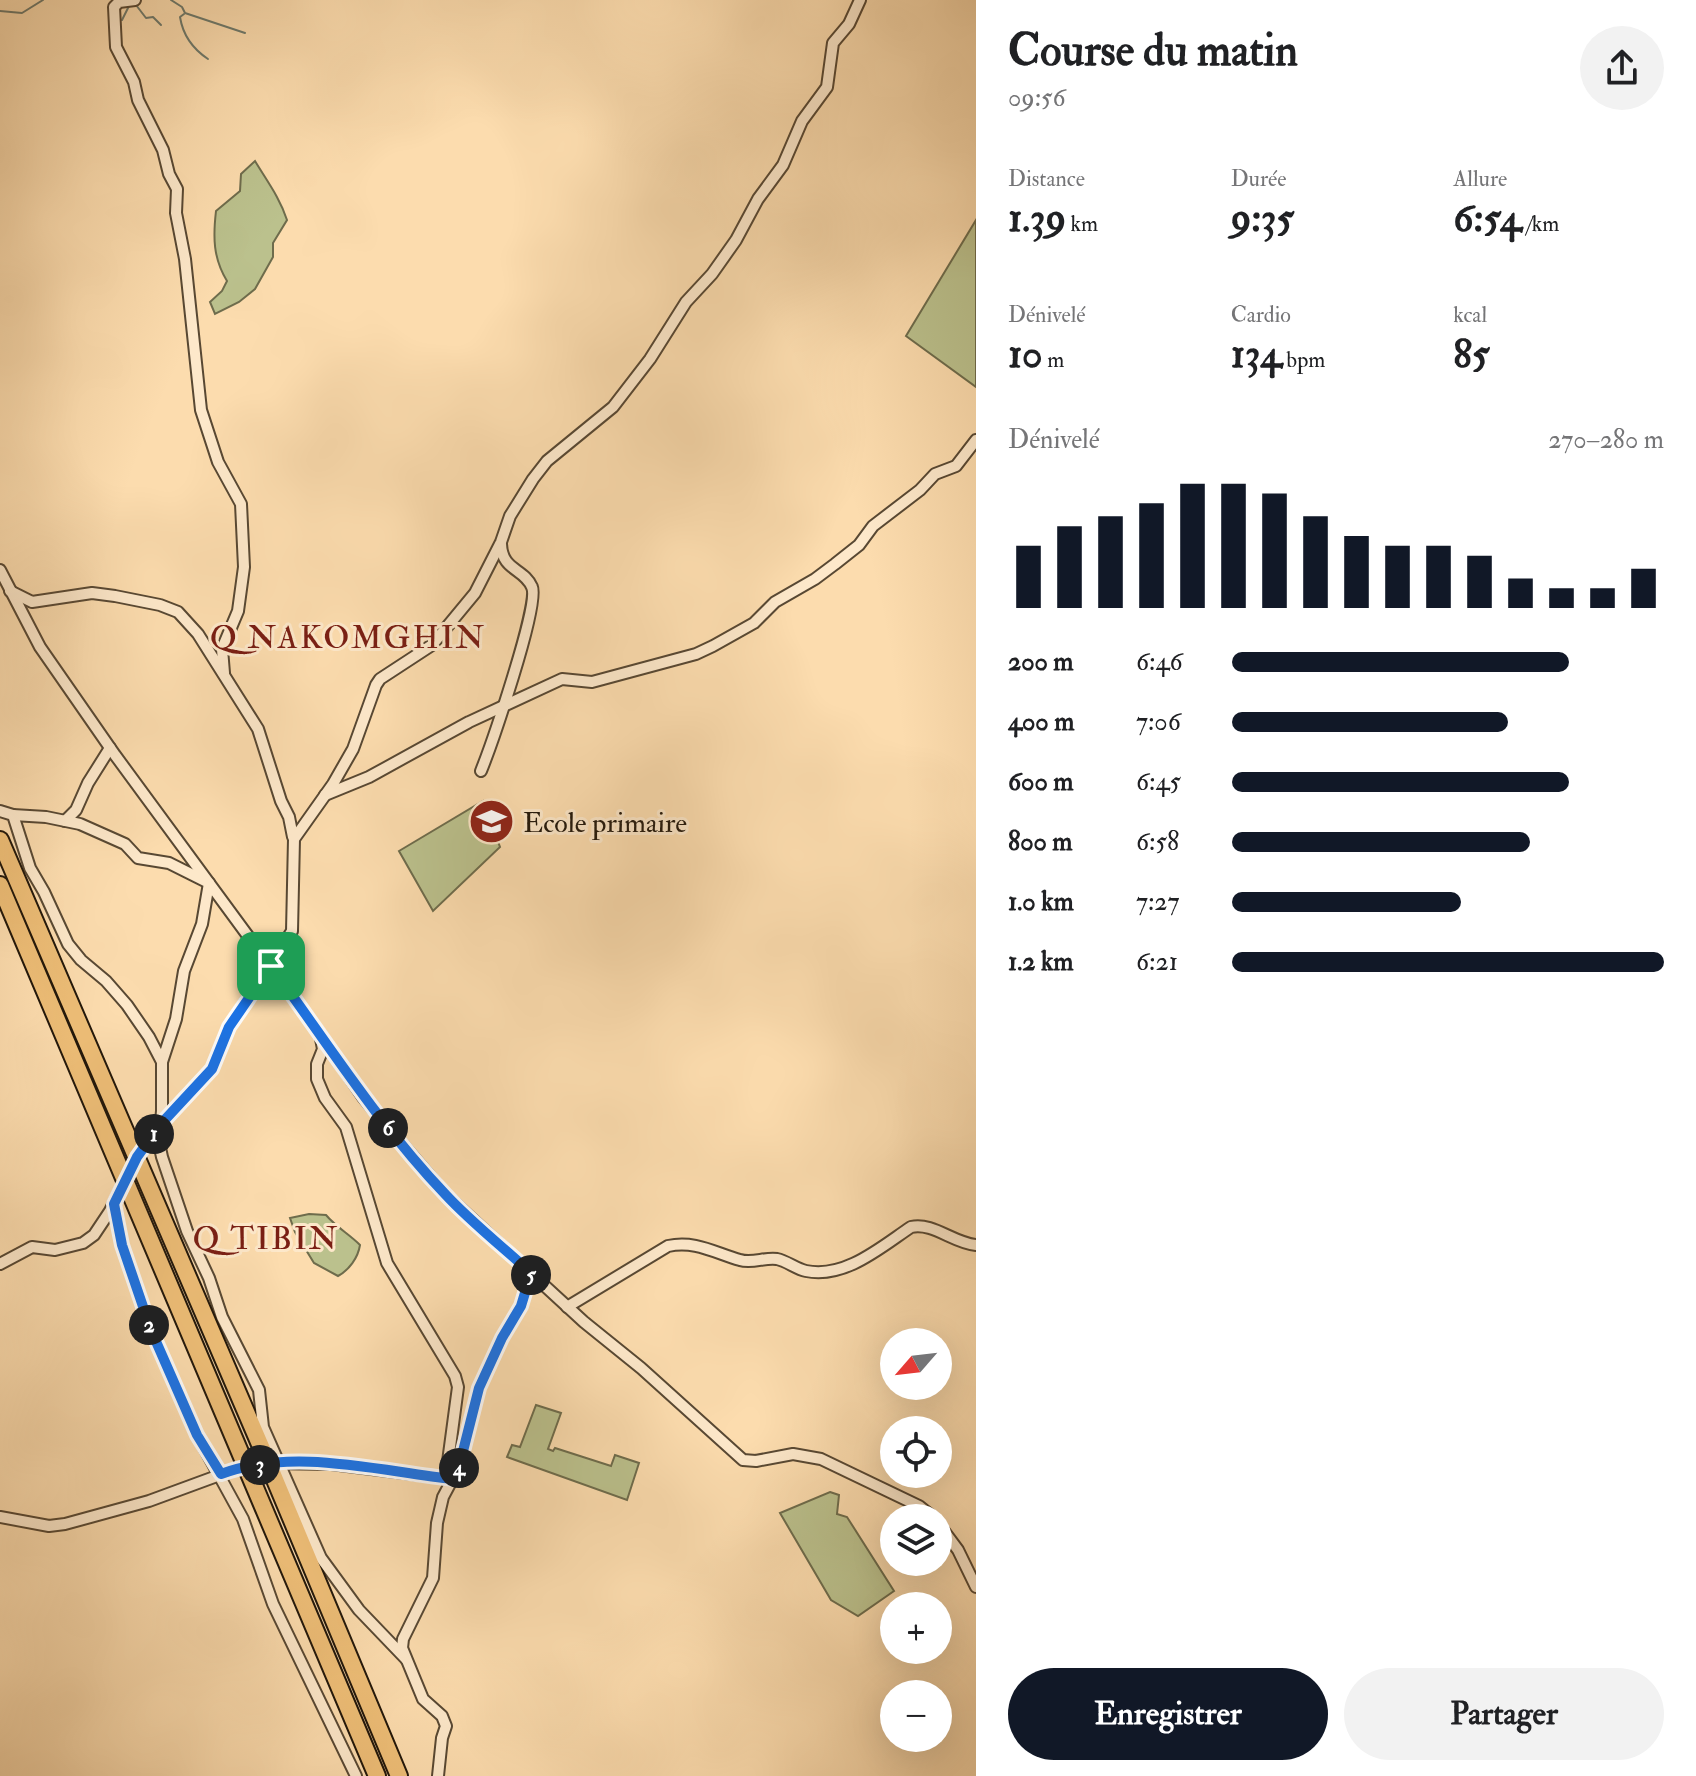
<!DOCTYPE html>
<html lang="fr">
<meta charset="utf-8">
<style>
:root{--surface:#fff;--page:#f2f2f2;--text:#202124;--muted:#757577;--accent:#111827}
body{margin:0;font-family:"IM FELL Double Pica",serif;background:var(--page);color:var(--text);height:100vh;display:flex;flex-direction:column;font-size:30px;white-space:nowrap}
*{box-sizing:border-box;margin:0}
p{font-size:26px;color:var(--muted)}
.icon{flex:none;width:44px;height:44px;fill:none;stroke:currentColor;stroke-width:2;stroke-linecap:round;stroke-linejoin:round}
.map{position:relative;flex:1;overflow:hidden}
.drawer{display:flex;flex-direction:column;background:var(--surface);width:720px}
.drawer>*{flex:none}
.needle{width:52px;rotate:242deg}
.controls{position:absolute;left:880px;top:1328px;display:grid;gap:16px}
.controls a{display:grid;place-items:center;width:72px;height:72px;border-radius:50%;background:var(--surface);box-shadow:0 8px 32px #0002;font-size:40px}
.pin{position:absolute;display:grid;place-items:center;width:68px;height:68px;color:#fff;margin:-34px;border-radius:16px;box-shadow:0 4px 12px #0006}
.km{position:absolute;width:40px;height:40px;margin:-20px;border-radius:50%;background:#222;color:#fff;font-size:22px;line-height:40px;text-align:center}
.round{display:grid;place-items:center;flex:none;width:84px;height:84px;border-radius:42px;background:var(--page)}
.summary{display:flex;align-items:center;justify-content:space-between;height:136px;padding:0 32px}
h1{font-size:44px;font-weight:800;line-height:60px}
.metrics{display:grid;grid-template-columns:repeat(3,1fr);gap:12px;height:136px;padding:8px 32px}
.metrics div{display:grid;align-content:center}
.metrics b{font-size:40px;font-weight:800}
.metrics small{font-size:22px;font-weight:400}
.metrics p{font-size:22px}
.chart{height:224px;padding:16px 32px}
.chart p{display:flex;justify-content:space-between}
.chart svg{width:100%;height:144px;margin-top:8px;stroke:var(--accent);stroke-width:6}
.action{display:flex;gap:16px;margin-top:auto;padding:16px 32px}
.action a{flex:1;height:92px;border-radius:48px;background:var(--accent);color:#fff;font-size:32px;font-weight:800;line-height:92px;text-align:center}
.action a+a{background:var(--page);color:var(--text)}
ul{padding:0 32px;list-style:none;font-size:26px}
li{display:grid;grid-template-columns:128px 96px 1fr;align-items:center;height:60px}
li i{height:20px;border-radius:10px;background:var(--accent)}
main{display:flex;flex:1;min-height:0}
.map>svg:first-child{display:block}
</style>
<main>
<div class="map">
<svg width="976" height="1776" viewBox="0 0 976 1776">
<rect width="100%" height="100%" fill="#fcdcae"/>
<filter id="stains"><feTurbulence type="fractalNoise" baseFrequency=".0025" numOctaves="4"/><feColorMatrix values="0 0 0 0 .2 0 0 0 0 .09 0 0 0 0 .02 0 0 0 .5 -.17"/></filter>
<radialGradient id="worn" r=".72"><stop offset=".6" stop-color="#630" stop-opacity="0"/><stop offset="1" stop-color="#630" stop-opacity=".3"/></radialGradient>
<!-- green -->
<g fill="#bbc18d" stroke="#6e6c4c" stroke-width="2">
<path d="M255 161C267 181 280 198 287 220L273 243V257L255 289 239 302 215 314 210 302 222 291 227 281C213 258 213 237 216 211L240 191 241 174Z"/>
<polygon points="976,220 976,387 906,336"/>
<polygon points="483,801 500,847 433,911 399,851"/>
<path d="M309 1214 326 1215C336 1227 349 1234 360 1245 358 1258 349 1270 338 1276L314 1263 295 1232 290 1218Z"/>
<polygon points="536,1405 561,1413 548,1449 553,1451 555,1448 611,1466 615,1455 639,1463 627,1500 507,1457 512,1445 520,1447"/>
<polygon points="830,1492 839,1495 837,1514 847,1517 894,1591 858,1616 831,1600 780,1513"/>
</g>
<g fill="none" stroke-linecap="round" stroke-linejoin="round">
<!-- stream -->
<g stroke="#6d796c" stroke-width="2">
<polyline points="171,0 182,7 185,13 245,33"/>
<polyline points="136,5 146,18 153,17 161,25"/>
<polyline points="0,11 22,13 43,0"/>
<path d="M184 14 180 17C183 36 193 49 208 59"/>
<polyline points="122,20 130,4"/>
</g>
<defs>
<g id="minor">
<polyline points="135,0 119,2 114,7 116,47 134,82 138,100 163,150 169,174 177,189 176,213 185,259 201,410 218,462 241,504 244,567 238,611 222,649 224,673"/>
<polyline points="0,570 40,647 115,755 320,1034 363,1097 391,1131 446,1195 472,1219 584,1322 641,1368 743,1460 756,1461 793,1454 821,1459 919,1506 934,1518"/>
<polyline points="10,591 32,602 92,593 115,596 160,605 178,612 198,634 258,729 281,801 289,817 293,837"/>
<path d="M481 771C491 746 540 604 532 587 524 568 502 571 501 544"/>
<polyline points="325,795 369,777 469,722 562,679 592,682 696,654 713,646 754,623 775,602 815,579 835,564 859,545 873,526 920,490 935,474 956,466 976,440"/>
<polyline points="0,811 13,815 30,868 44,892 68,944 81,960 106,981 127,1005 149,1037 162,1062"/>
<polyline points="13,815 46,817 80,824 125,844 138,858 169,863 209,883 202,924 184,971 176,1019 162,1062 162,1111 159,1143 162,1157 187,1231 209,1278 222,1317 259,1390 263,1427 321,1558 359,1610 406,1659"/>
<polyline points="65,821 76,810 88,783 110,748"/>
<polyline points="321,1039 323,1049 317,1064 317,1079 325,1098 346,1127 387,1263 455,1376 458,1387 447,1469 453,1479"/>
<polyline points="114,1204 122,1245 151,1330 197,1435 243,1519 273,1604 356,1776"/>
<polyline points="0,1264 32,1247 55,1250 83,1243 94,1235 110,1211 137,1157 160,1125 212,1069 229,1027 292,931 294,839 333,784 353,749 376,685 380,679 432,645 475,593 501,542 510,516 533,479 547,461 613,407 650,359 686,302 712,274 736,240 758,199 783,165 802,121 827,87 833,43 849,24 860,0"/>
<path d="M567 1307 668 1246C695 1240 715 1253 740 1260 752 1264 765 1257 777 1259 787 1261 796 1269 806 1271 845 1279 881 1247 911 1227 933 1222 953 1243 976 1245"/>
<polyline points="0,1517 49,1526 65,1524 149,1501 236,1469 268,1463 331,1464 453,1479"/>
<polyline points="938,1523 958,1550 976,1587"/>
<polyline points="438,1776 442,1738 446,1726 442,1716 423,1699 402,1648 403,1639 433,1578 437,1523 443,1497 459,1467 479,1388 502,1338 521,1306 531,1273"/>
</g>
<g id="highway">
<polyline points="0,840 268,1463 399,1776"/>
<polyline points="0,885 377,1776"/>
</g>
</defs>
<!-- minor casing -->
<use href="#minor" stroke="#584833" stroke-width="14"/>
<!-- highway casing -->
<use href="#highway" stroke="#22170a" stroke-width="20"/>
<!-- minor -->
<use href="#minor" stroke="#fde8ca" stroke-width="10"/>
<!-- highway -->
<use href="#highway" stroke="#eebe77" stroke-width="16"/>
</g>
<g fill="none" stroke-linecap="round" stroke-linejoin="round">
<defs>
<path id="route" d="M271 966C328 1044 379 1125 446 1195 472 1223 503 1247 531 1273L521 1306 502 1338 479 1388 459 1467 453 1479C379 1471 293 1447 221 1474L197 1435 151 1330 122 1245 114 1204 137 1157 160 1125 212 1069 229 1027Z"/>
</defs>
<!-- route casing -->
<use href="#route" stroke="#fff" stroke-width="16"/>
<!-- route -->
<use href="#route" stroke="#1a73e8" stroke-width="10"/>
</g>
<!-- icons -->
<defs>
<symbol id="school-disc" viewBox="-11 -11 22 22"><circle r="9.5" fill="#8f2418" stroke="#fde8ca"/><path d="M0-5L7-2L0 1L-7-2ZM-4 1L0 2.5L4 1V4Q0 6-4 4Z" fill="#fff"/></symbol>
</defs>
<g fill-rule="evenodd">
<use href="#school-disc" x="466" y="796" width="51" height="51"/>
</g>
<g text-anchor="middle" stroke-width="6" stroke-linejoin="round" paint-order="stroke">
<!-- poi labels -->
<g font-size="28" fill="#22170a" stroke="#fde8ca" text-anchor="start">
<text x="523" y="832">Ecole primaire</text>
</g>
<!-- quarter labels -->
<g font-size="32" letter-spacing="2" fill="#7a1f14" stroke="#fde8ca">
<text x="348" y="648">Q NAKOMGHIN</text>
<text x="266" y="1249">Q TIBIN</text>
</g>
</g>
<rect width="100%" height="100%" filter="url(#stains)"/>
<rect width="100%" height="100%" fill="url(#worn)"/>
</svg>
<div class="controls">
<a><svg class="needle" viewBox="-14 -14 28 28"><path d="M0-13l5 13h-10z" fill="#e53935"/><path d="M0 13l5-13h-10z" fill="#757577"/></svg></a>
<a><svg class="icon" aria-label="locate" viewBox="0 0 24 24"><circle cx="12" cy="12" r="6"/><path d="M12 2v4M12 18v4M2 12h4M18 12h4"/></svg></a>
<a><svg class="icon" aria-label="layers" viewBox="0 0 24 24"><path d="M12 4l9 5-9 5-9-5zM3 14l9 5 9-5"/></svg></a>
<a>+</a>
<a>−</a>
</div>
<div class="pin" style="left:271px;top:966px;background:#1e9e55"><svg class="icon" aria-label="arrive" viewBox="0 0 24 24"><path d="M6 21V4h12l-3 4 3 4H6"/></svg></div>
<b class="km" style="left:154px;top:1134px">1</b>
<b class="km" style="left:149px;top:1325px">2</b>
<b class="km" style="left:260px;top:1465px">3</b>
<b class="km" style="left:459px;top:1468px">4</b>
<b class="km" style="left:531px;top:1275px">5</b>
<b class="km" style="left:388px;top:1128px">6</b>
</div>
<section class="drawer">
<div class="summary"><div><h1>Course du matin</h1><p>09:56</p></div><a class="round"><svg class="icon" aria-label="share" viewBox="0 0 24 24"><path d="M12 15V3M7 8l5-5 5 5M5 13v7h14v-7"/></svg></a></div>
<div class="metrics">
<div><p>Distance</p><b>1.39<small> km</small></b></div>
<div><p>Durée</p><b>9:35</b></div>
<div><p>Allure</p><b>6:54<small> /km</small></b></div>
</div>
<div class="metrics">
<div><p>Dénivelé</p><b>10<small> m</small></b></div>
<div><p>Cardio</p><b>134<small> bpm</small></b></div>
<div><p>kcal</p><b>85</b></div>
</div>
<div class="chart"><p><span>Dénivelé</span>270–280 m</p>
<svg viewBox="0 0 160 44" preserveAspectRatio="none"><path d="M5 44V25M15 44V19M25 44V16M35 44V12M45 44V6M55 44V6M65 44V9M75 44V16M85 44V22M95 44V25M105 44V25M115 44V28M125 44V35M135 44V38M145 44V38M155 44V32"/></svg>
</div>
<ul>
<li><b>200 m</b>6:46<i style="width:78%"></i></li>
<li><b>400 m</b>7:06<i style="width:64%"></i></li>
<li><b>600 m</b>6:45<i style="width:78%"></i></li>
<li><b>800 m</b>6:58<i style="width:69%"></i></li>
<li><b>1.0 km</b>7:27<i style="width:53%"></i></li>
<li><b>1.2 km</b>6:21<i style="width:100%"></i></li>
</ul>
<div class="action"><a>Enregistrer</a><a>Partager</a></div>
</section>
</main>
